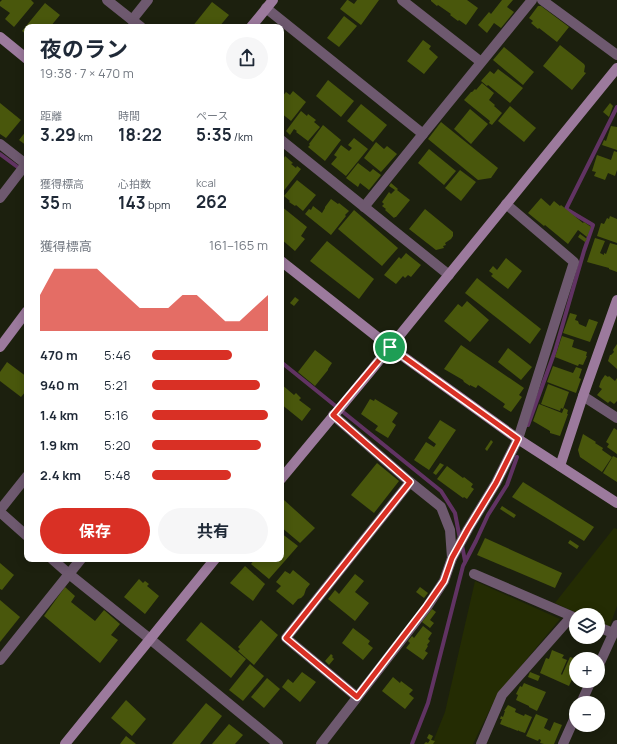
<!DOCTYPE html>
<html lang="ja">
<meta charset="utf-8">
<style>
:root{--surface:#fff;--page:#f6f6f7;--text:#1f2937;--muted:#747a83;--accent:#d93025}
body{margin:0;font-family:Manrope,"Noto Sans JP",sans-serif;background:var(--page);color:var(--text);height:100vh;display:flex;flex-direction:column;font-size:15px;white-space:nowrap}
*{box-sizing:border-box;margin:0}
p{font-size:13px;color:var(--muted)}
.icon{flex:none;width:22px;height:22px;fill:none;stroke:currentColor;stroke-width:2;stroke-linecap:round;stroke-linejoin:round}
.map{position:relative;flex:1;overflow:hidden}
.sheet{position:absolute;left:24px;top:24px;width:260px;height:538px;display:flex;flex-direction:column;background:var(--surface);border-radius:8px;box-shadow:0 2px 10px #0003}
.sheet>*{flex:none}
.fabs{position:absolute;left:569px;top:608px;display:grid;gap:8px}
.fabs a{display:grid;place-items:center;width:36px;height:36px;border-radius:50%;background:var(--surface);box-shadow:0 2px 10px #0003;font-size:20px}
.pin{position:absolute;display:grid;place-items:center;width:34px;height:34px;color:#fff;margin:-17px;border:2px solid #fff;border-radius:50%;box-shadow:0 1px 4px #0007}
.round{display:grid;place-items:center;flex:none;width:42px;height:42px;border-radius:21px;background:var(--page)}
.headline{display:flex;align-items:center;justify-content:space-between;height:68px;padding:0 16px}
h1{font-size:22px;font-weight:700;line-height:30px}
.stats{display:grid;grid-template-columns:repeat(3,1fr);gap:6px;height:68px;padding:4px 16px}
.stats div{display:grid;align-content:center}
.stats b{font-size:17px;font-weight:700}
.stats small{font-size:11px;font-weight:400}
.stats p{font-size:11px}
.chart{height:112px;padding:8px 16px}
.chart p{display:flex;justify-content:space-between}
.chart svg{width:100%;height:72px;margin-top:4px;fill:var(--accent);opacity:.7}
.primary-button{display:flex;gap:8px;margin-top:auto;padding:8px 16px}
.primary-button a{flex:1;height:46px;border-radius:24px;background:var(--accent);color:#fff;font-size:16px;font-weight:700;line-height:46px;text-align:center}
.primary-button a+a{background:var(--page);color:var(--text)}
ul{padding:0 16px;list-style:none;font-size:13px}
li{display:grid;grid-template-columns:64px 48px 1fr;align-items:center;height:30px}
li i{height:10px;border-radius:5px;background:var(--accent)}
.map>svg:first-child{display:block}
</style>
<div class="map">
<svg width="617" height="744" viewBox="0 0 617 744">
<rect width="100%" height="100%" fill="#1c200e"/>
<!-- green -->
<g fill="#242c03">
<polygon points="614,528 617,529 617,606 609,628 598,623 598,615 581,615 555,603"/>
<polygon points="475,581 560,619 497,695 473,744 432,744 445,712"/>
</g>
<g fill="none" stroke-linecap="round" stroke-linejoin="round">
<!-- stream -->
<g stroke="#613363" stroke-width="4">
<polyline points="0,154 27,174"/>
<polyline points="281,362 441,491 455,513 460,539"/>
<polyline points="528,425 555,351 584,251 593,225 566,209 617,107"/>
<polyline points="462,545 465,561"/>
<polyline points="412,744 428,703 463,566 476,541 488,515 507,485 517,457"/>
</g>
</g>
<!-- building -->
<g fill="#49570c">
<polygon points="2,0 31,0 34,3 14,27 5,19 10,13 0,6 0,2"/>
<polygon points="347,0 348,0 354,4 357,0 379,0 361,25 340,9"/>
<polygon points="431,0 467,0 478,8 466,25 459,20 458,21 450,15 451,14 438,5 437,6 431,1"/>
<polygon points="502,0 513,0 507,7 514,12 501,28 494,23 487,33 478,25 489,12 491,14"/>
<polygon points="212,2 229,15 219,27 192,27"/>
<polygon points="45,3 60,15 50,27 27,27 27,35 22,31"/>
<polygon points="538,6 541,6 569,27 557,42 539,28 538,29 531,23 533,21 529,18"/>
<polygon points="344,16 357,26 339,47 327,38"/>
<polygon points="423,40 431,46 429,49 438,57 424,74 407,61"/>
<polygon points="560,45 584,64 585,66 584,72 586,73 572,90 543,66"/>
<polygon points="504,47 534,72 523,85 493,60"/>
<polygon points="498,69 523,88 510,103 488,85 487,86 481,81 490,71 494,74"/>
<polygon points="328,80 354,101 341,117 316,96"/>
<polygon points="482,83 494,93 489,100 495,105 494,106 502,113 492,125 489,123 490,121 464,100 471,92 472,92 475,89 476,90"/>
<polygon points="293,91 306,102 291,121 281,113 281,98 286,92 290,95"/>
<polygon points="0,103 21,120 6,138 0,134"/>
<polygon points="610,103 613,106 609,117 603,112"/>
<polygon points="361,104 387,125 373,142 347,121"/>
<polygon points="510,106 536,128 524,142 498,121"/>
<polygon points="470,109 488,124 471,144 454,129"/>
<polygon points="301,111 307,116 308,114 316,120 314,122 320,127 308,141 296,132 297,131 294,129 290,135 286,131"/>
<polygon points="441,122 498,168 491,178 478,180 428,139"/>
<polygon points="323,125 341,140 325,161 308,147 310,145 309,144"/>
<polygon points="611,126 617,127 617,150 602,145 604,140 606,141"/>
<polygon points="27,130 27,146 19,140"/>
<polygon points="354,138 368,149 346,176 331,164 337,157 334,155 341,145 349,151 352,148 348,145"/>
<polygon points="376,142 384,149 387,146 397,154 381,172 364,158"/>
<polygon points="429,149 456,171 444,185 418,163"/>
<polygon points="614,151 617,152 617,170 615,176 608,173 605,180 594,176 596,172 592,171 597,155 611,160"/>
<polygon points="281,155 284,158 285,156 293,163 291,164 296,168 297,166 301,169 282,193 281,192"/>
<polygon points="358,163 370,172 373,169 381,175 369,190 360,183 358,187 346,178"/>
<polygon points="460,170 476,182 461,201 445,188"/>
<polygon points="297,180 316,195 303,211 296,205 295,206 289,202 290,201 284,196"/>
<polygon points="391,183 398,189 397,190 410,200 396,217 395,217 394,218 385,210 386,209 382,206 384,204 382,202 389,192 391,194 395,190 389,186"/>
<polygon points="541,198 550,206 554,201 560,206 561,205 583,223 584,222 591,227 587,237 578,230 568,244 545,225 544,226 528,213"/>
<polygon points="331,199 338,204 339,203 349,211 345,215 346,216 331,235 305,214 309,209 311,210 313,206 322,213 325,208 325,207"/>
<polygon points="281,206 307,227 301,236 305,239 295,251 281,239"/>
<polygon points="425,209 453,232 453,236 451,239 445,243 446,245 443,246 444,248 436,250 409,229"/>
<polygon points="354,210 398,248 382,266 338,229"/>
<polygon points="610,216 617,219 617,243 597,236 601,223 604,224 607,218 609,219"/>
<polygon points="580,234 587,239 585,242 578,237"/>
<polygon points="595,238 605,241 600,253 604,255 604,253 606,254 610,243 617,245 617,272 609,269 609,268 587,262"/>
<polygon points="327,241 374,279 359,299 310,261"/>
<polygon points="406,253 421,265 411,277 408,275 405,278 403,276 396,284 384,275 399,257 401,259"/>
<polygon points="506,258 522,271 508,289 491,276 493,274 489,271 493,266 497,270"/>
<polygon points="477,278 541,329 530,344 465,293"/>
<polygon points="295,297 299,300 294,306 290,303"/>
<polygon points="467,301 489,320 470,342 444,321 458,304 462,307"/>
<polygon points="570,313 577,315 575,320 578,321 579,324 586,327 589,319 598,322 590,342 563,333"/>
<polygon points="562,336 574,340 572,347 587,352 586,356 587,356 583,365 579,364 578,366 555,357"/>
<polygon points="617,344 617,369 608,361 610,355 611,355 614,352 613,350"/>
<polygon points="461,345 524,388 519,395 522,397 511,412 503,407 505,404 478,385 476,388 470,385 470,386 464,382 463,380 444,369"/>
<polygon points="508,348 532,367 521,380 498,362"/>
<polygon points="315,350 332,363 328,369 328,370 315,386 298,372"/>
<polygon points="7,362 27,377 27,390 21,397 0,381 0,372"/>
<polygon points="553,366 573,373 576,367 582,369 579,378 581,379 576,393 547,382"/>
<polygon points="605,375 608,377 609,376 615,381 617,378 617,401 614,404 610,401 608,403 597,395 602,389 599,387 601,381"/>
<polygon points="281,384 294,395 296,393 301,398 299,400 311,409 302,421 281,404"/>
<polygon points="548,384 569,392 563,409 561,408 560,411 541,404"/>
<polygon points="370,399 374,401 375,399 398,413 392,422 396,425 388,438 375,430 378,426 361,414"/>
<polygon points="539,404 562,413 564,408 568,410 567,414 568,414 560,436 550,433 550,431 533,421"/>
<polygon points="440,420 456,430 429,470 414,460 426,442 434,447 436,444 428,438"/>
<polygon points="614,428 617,430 617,454 607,447 609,444 606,442"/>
<polygon points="583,434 596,442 595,443 603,448 602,450 612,457 602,472 580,457 578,450"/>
<polygon points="491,440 493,442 487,451 485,449"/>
<polygon points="613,456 617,458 617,482 603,473"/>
<polygon points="377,463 399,481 374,513 351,495"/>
<polygon points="440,463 444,465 436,475 433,473"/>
<polygon points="447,466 463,478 464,477 473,484 471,487 474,489 467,499 464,497 463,498 437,479"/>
<polygon points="523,482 594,527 584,541 512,497"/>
<polygon points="284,500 315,528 300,543 281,527 281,503"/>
<polygon points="502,506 516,515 514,518 500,509"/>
<polygon points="281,533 298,546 269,579 251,564 255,559 281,559"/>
<polygon points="485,538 562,573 555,588 477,555"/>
<polygon points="570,540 579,546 577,549 568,543"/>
<polygon points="0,563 14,575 2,590 0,589"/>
<polygon points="245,566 265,584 253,601 230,583"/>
<polygon points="293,570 310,584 306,589 304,595 301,598 298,599 293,605 276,591 281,586 276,582 285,571 290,574"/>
<polygon points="355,574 364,581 355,592 369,603 355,621 328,599 335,590 339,594"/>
<polygon points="139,579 143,583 145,581 149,584 147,586 159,596 145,614 124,597"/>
<polygon points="65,587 75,596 71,602 95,621 104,610 120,624 111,635 118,640 100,663 44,616"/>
<polygon points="420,587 428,593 424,598 416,592"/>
<polygon points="0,600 20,617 0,642"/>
<polygon points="432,609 436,612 430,620 434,623 430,628 422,622"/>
<polygon points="261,620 278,635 254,665 238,651 240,649 238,647"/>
<polygon points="201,622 246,659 231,678 186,640"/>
<polygon points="423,626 432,633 428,639 430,641 427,645 428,646 425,651 428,653 423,660 406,648 410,643 408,641 412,636 414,638"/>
<polygon points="353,628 370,641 368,644 373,648 363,660 342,643"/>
<polygon points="552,650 564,655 562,658 567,660 561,674 562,675 570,657 576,659 576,678 573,677 569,686 540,673 546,658 549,659"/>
<polygon points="331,654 333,656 332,657 334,659 329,665 325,661"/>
<polygon points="250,664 264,676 243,701 229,690"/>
<polygon points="302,672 316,682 300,702 282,687 288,679 293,683"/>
<polygon points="530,672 540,676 538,681 528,677"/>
<polygon points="393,677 400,683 401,681 413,690 409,694 414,698 405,709 382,691"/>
<polygon points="267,678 280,689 264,708 251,697"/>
<polygon points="524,683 546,692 537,711 529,707 529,706 516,700 518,695 516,694 520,686 522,687"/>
<polygon points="126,700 146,719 132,736 111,718"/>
<polygon points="206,703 222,716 200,744 172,744"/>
<polygon points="508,705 516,709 515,712 524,716 525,714 532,717 525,733 519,731 519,730 518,731 500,724 502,719 500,719 501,716 503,717 505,711 504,711"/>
<polygon points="536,714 548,719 544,728 550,731 554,722 562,725 554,744 544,744 540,743 541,740 539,739 538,741 526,736"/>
<polygon points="229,724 243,735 235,744 212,744"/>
<polygon points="429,734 433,736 431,740 435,741 433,744 424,744 426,742 428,743 430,740 427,738"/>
<polygon points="126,736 136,744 120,744"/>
</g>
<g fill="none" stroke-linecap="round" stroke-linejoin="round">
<!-- street -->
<g stroke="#6e596f" stroke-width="10">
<polyline points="107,0 141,27"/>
<polyline points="402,0 481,62"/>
<polyline points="542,0 617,55"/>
<polyline points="266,8 423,134 532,0"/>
<polyline points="132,20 148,0"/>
<polyline points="281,140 449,275"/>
<polyline points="0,144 27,165"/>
<polyline points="0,198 26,164"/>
<polyline points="364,207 423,134"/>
<polyline points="583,396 617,418"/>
<polyline points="333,415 410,482"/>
<polyline points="0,510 27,476"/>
<polyline points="0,512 27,536"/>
<polyline points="52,559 69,574 150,639 278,744"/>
<polyline points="474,574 576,618"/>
<polyline points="598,627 613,633"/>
<polyline points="0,660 81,559"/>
<polyline points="598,667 617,625"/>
<polyline points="357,697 286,638 410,482 441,507 450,530 452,558"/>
<polyline points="581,703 591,681"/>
<polyline points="321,744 427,607 444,581 452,558 468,529 496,483 518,439 574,262 506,204"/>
<polyline points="481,744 502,695 571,617"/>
<polyline points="563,744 576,715"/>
</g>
<!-- secondary -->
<g stroke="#9c7a9d" stroke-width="10">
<polyline points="251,27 273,0"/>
<polyline points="0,37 27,59"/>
<polyline points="281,261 390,347 518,439 617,503"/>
<polyline points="0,347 27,311"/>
<polyline points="560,466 583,396 617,300"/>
<polyline points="281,479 369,373 617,68"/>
<polyline points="65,744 215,559"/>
</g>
</g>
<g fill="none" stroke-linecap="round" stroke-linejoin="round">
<defs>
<polygon id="route" points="390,347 518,439 496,483 468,529 452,558 444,581 426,607 357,697 286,638 410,482 333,415"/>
</defs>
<!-- route casing -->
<use href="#route" stroke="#fff" stroke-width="8"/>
<!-- route -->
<use href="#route" stroke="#d93025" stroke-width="5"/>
</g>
</svg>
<div class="fabs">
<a><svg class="icon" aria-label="layers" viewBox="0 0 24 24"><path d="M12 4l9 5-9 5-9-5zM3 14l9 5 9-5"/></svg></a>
<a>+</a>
<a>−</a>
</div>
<div class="pin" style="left:390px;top:347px;background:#1e9e55"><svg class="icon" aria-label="arrive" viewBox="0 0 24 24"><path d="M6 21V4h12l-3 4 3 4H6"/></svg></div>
<section class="sheet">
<div class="headline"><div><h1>夜のラン</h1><p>19:38 · 7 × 470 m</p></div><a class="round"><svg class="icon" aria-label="share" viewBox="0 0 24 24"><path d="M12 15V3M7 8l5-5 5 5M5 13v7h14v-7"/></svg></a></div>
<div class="stats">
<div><p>距離</p><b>3.29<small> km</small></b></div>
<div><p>時間</p><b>18:22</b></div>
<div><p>ペース</p><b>5:35<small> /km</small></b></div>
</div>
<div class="stats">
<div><p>獲得標高</p><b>35<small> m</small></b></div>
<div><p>心拍数</p><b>143<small> bpm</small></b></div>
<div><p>kcal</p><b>262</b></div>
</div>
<div class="chart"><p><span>獲得標高</span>161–165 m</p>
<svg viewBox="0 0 160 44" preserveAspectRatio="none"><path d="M0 44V22L10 6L20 6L30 6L40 6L50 14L60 22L70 30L80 30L90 30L100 22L110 22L120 30L130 38L140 38L150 30L160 22V44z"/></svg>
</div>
<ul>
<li><b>470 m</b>5:46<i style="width:69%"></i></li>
<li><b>940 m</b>5:21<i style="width:93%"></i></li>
<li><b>1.4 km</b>5:16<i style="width:100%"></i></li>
<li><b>1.9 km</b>5:20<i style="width:94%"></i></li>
<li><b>2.4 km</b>5:48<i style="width:68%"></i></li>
</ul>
<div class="primary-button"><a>保存</a><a>共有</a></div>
</section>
</div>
